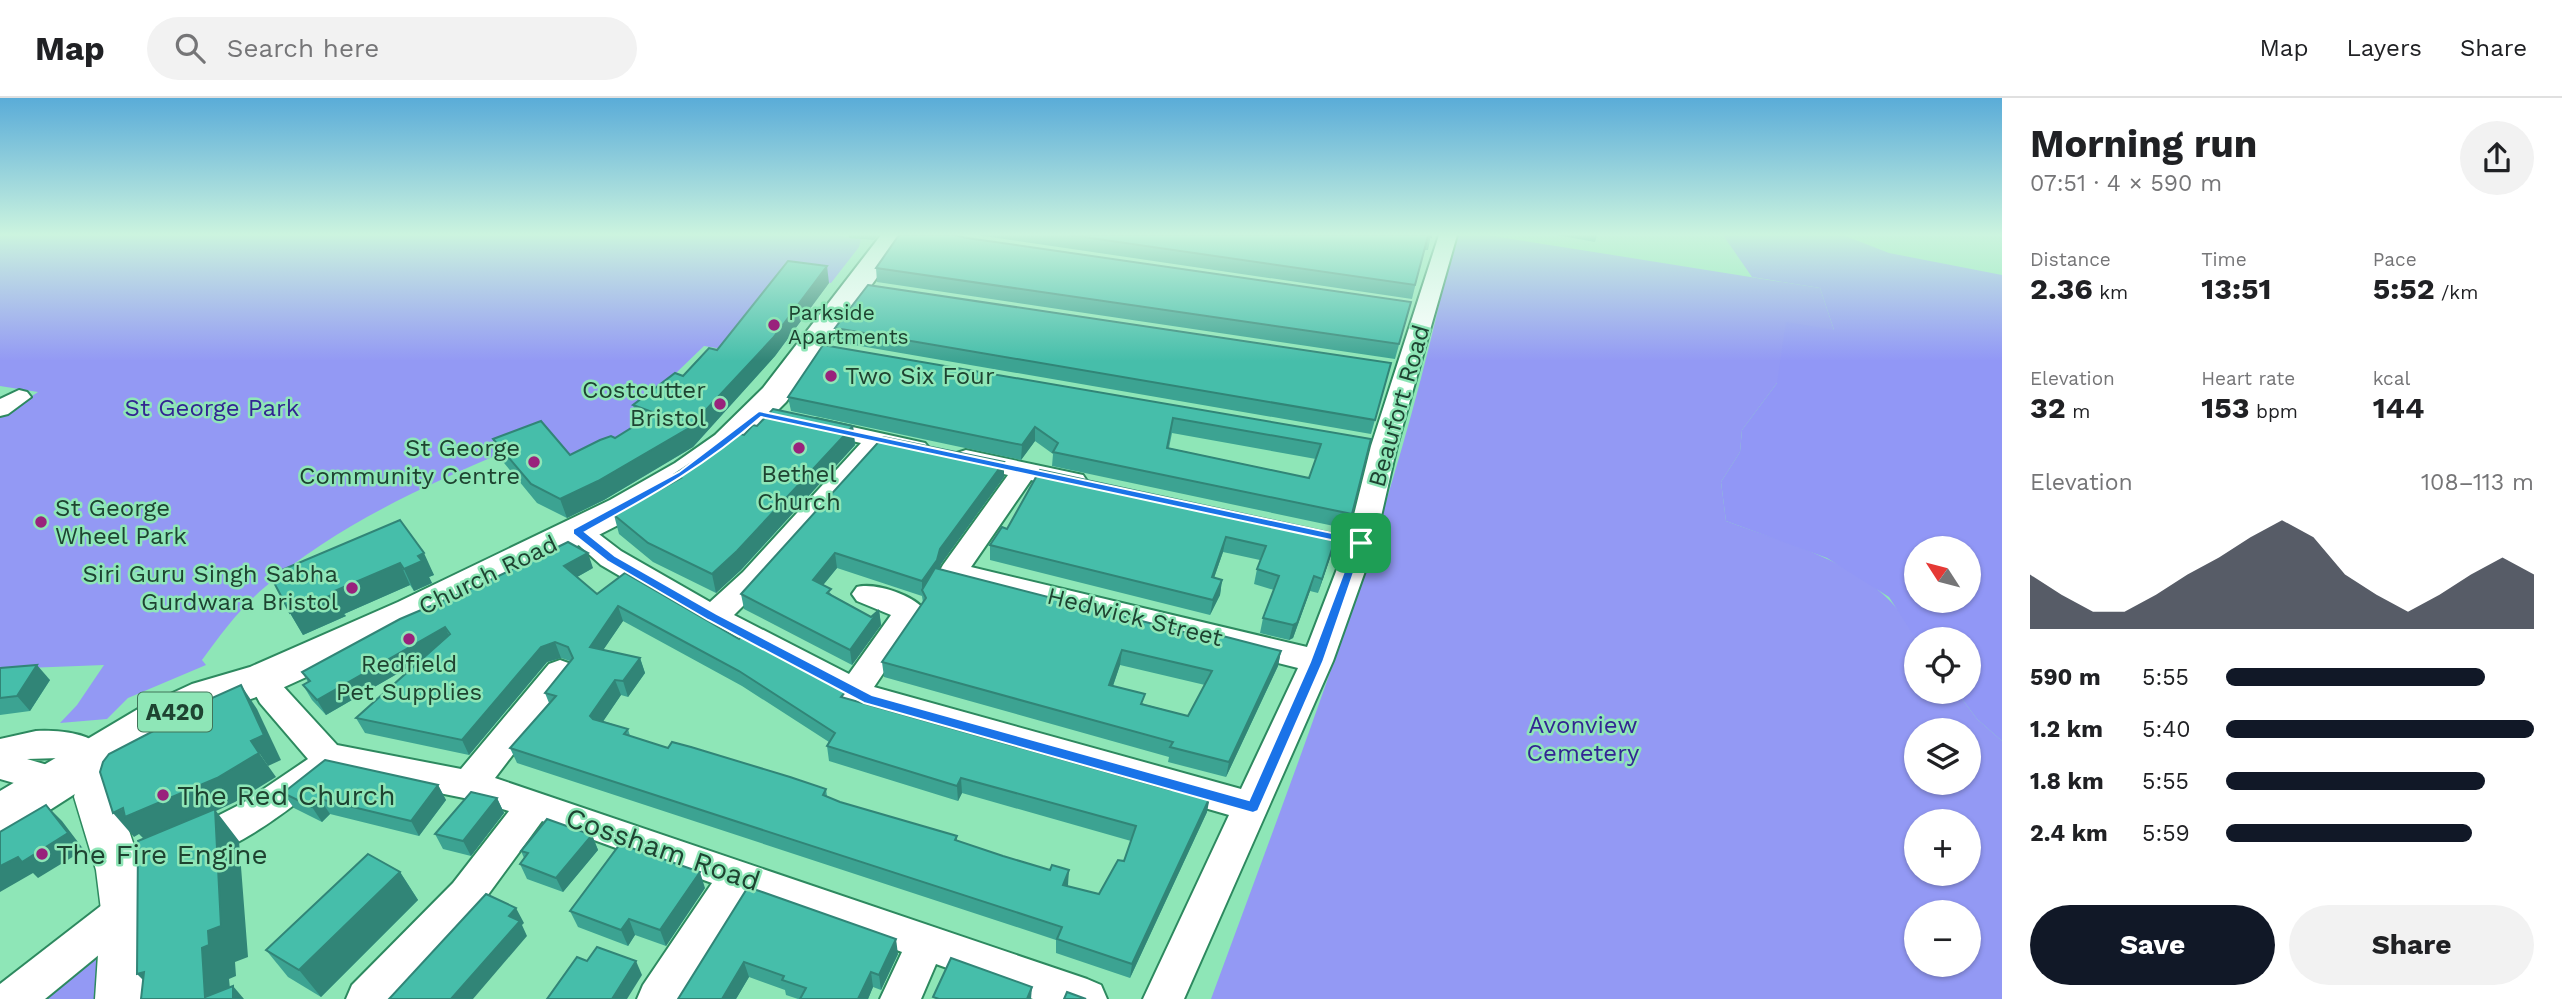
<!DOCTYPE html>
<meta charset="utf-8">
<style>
:root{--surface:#fff;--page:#f2f2f2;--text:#202124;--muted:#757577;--line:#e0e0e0;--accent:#111827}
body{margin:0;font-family:"Work Sans",sans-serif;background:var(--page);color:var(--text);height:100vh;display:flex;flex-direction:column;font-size:26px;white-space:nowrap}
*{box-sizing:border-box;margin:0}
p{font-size:23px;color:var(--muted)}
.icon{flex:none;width:38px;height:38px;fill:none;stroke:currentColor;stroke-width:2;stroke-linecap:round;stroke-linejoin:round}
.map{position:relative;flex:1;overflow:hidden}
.side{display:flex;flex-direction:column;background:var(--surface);width:560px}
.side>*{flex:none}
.needle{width:46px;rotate:306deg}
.tools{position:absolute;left:1904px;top:438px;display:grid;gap:14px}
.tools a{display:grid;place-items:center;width:77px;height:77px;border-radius:50%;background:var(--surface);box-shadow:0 2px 5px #0004;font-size:35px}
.pin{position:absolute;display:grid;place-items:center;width:60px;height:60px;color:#fff;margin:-30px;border-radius:14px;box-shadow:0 4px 10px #0006}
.round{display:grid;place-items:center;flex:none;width:74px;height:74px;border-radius:37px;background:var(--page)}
.overview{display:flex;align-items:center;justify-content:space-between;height:119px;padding:0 28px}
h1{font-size:38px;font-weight:700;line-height:52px}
.stats{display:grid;grid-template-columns:repeat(3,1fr);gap:10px;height:119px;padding:7px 28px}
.stats div{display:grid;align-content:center}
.stats b{font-size:30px;font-weight:700}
.stats small{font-size:19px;font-weight:400}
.stats p{font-size:19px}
.chart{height:196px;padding:14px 28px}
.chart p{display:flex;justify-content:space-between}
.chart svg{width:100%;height:126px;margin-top:7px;fill:var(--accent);opacity:.7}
.primary-button{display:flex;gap:14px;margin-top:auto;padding:14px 28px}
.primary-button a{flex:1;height:80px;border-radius:42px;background:var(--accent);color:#fff;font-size:28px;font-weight:700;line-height:80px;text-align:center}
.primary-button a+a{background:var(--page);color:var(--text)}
ul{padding:0 28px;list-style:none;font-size:23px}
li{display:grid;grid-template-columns:112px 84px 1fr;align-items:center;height:52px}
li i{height:18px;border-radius:9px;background:var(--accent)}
header{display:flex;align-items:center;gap:42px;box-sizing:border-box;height:98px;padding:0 35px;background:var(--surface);border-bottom:2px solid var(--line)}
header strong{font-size:33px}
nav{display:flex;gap:38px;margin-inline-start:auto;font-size:24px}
.search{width:490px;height:63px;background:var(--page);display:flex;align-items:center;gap:18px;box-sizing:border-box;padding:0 24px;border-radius:38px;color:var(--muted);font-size:26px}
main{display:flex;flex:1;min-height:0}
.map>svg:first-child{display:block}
</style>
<header>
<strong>Map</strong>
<div class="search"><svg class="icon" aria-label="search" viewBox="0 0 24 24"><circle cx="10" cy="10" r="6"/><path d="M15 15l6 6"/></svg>Search here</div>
<nav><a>Map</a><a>Layers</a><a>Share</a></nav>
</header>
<main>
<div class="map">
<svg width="2002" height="901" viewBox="0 0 2002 901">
<rect width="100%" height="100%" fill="#8ee6b7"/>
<!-- green -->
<g fill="#9399f4" fill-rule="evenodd">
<path d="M0 137H838L861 141 859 149 831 185 787 179 735 253 704 248 648 302 661 308 579 366 551 335C453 375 346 419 265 489 240 510 221 536 202 562L206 567 128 600 107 621 60 625 77 607 104 567 0 571V320L38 294 0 288Z"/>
<path d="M1454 137H1487L1820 190 1834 232 1777 285 1742 332 1740 354 1721 384 1726 423C1793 448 1883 469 1915 539 1921 553 1916 578 1916 593H1956L1977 621 2002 643V901H1211C1303 650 1402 400 1454 137ZM1916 632H1969V684H1916ZM1916 723H1969V775H1916ZM1916 814H1969V866H1916Z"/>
<polygon points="100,859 99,901 38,901 92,860"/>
</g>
<!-- forest -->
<path fill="#9197f6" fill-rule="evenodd" d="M1723 137H1843L1889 155 2002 177V643L1977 621 1956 593H1969V541H1916L1889 499 1827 460 1726 423 1721 384 1740 354 1742 332 1777 285 1786 224 1834 232 1820 190 1752 179ZM1916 450H1969V502H1916Z"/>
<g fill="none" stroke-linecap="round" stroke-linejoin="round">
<defs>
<g id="minor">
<path d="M1439 137H1457L1397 348 1375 445 1333 563 1184 901H1143L1229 717 858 610 702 526 601 467 563 433 567 427 577 424 587 427 621 453 710 504 743 474 861 345 807 333 804 328 807 323 816 321 925 345 929 350 925 355 916 358 883 350 763 488 734 517 849 576 891 517 857 503 852 496 857 489C874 484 915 497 925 513L874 589 1241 691 1298 570 943 481 939 474 943 467 1008 377 957 365 953 360 957 355 966 352 1083 377 1087 383 1083 389 1074 391 1031 382 971 469 1307 549 1347 445 1371 348Z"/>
<polygon points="19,292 27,294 31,299 8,316 0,318 0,301"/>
<path d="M560 562 571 566 576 574 495 680 1087 881 1101 887 1107 901H1033L936 866 921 901H880L902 854 747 797 680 901H637L643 887 712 785 542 723 479 809 393 901H346L352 887 453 785 509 713 469 701 330 673 325 683C297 705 219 769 184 757L179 746 184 735 243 705 308 661 260 605 247 581 252 573 263 569 274 573 282 587 337 647 461 671 549 566Z"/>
<path d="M36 633C61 632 97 635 110 659L105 669 93 673 60 660 27 661 68 673 73 683 68 693 56 697 0 681V641Z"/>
<polygon points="125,795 139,800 144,812 139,824 45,901 0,901 0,886 111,800"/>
</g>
<polygon id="tertiary" points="93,642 108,647 123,675 118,699 142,772 149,812 147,901 95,901 101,812 96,772 74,699 79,675 72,659 78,647"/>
<polygon id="primary" points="881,137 908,137 786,304 739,351 700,380 636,418 427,524 280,591 224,610 170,635 17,733 0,739 0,693 138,611 192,586 250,569 398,504 610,402 675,365 715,337 763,290"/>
</defs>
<!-- minor casing -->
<use href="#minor" stroke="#2d895f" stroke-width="4"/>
<!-- tertiary casing -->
<use href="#tertiary" stroke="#2d895f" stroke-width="3"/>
<!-- primary casing -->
<use href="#primary" stroke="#2d895f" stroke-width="4"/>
<!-- minor -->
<use href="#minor" fill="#fff" fill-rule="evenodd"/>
<!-- tertiary -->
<use href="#tertiary" fill="#fff" fill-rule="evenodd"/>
<!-- primary -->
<use href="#primary" fill="#fff" fill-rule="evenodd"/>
</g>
<!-- wall -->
<g fill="#3ca392" fill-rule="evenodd">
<polygon points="849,137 879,137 874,142 849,140"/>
<polygon points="977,137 1431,137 1428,152 1424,152 1412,201"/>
<polygon points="1556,137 1597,137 1595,144"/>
<polygon points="967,140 1411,204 1395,261 877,184 876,170"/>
<polygon points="829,185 775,258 693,349 604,402 567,420 537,405 500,360 493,341 570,357 615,340 638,326 633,307 683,278 717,252"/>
<polygon points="835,230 1391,265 1371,336 837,244"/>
<path d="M823 247 1371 341 1348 431 1052 368 1053 356 1035 343 1021 362 791 313 788 299ZM1172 335 1316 361 1309 380 1169 350Z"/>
<polygon points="853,328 855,347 741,472 716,495 653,464 619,436 614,417 677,382 675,376 744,337"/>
<path d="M1004 364V379L941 466 939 471 1208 540 1281 553 1278 568 1226 679 1168 664 1169 659 884 579 882 564 923 505 922 498 837 470 823 487 832 497 871 519 879 512 881 527 852 567 744 511 741 496ZM1120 567 1205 587 1188 618 1144 606 1113 588Z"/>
<polygon points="400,422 434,477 429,479 432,485 414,493 410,487 344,516 346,518 303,537 290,515"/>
<polygon points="1007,431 1337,436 1333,451 1318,495 1310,493 1293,540 1289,542 1260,535 1263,520 1274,492 1254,486 1257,471 1260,462 1223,454 1214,480 1222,482 1220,497 1210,517 990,462 990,447"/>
<path d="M593 470 577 479 597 496 739 541 847 601 1207 714 1130 880 1056 855V842L517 665 510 650 549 605 545 595 570 563 561 560 547 564 469 657 365 635 356 620 421 562 326 617 312 602 303 587 308 584 302 574ZM623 523 742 588 829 644 827 648 829 663 958 703 962 695 1131 743 1124 763 1099 796 1067 788 957 743V738L840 704 827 698 826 691 668 650 630 638 628 631 603 623 621 597 628 599 645 575 640 560 603 552Z"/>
<polygon points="0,570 50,582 30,613 0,617"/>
<polygon points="438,687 446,702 419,738 330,716 322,724 294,710 283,695"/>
<polygon points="497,700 504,715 471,758 443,751 435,736"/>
<polygon points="592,737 598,752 563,794 527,781 520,766 524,760 521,753"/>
<polygon points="400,774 418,802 321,899 288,879 266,852"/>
<polygon points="748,789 898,856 881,892 873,889 868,901 798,901 786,897 785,892 749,879 736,901"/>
<polygon points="705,790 666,848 635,837 628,848 578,829 570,813"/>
</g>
<!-- shaded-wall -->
<g fill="#318577">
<polygon points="827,168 829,185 775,258 693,349 604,402 567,420 560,401"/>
<polygon points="853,328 855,347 741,472 716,495 712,476"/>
<polygon points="1035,329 1035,343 1021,362 1022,347"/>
<polygon points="1004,364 1004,379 941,466 938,477 922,492 922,483 940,451"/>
<polygon points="1337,436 1333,451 1318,495 1322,481"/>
<polygon points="1226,439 1223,454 1209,494 1212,479"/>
<polygon points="424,455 434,477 429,479 432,485 414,493 404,471 418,458"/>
<polygon points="588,455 593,470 570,483 564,468"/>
<polygon points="835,455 837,470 815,497 813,482"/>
<polygon points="400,465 410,487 344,516 346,518 303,537 290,515 332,494"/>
<polygon points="1314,478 1310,493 1293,540 1289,542 1293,527"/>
<polygon points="1222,482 1220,497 1210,517 1213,502"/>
<polygon points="618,508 623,523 595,564 590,549"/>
<polygon points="879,512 881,527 852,567 850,552"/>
<polygon points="445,529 452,544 326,617 317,602"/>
<polygon points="555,544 561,560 547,564 469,657 462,642 541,549"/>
<polygon points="1122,552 1120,567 1108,602 1109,587"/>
<polygon points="1281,553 1278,568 1226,679 1229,664"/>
<polygon points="640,560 645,575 628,599 623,583"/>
<polygon points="37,567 50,582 30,613 17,598"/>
<polygon points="615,582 621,597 596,634 590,618"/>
<polygon points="241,587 257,611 281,662 268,668 251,643"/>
<polygon points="259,655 276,679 235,704 216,713 239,743 248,859 235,864 236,878 229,881 231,901 205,899 146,743 139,736 134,739 113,715"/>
<polygon points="961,680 962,695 958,703 957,688"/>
<polygon points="438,687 446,702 419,738 411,723"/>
<polygon points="1210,699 1207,714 1130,880 1132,866"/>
<polygon points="497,700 504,715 471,758 463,743"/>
<polygon points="320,701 330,716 322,724 312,709"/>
<polygon points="46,707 62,723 84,752 38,780 33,775 0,794 0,768"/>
<polygon points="592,737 598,752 563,794 556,780"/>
<polygon points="1069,772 1068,787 1062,802 1063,787"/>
<polygon points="400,774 418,802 321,899 299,872"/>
<polygon points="700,774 705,790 666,848 660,832"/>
<polygon points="516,810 524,825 522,827 527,838 473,901 451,901 509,818"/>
<polygon points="629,821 635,837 628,848 621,832"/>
<polygon points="896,841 898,856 881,892 879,877"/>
<polygon points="636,863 642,877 627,901 612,901"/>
<polygon points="744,864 749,879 736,901 722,901"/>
<polygon points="144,874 162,901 137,876"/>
<polygon points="871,874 873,889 868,901 858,901"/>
<polygon points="233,888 244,901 233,901"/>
<polygon points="1032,889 1031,901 1027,901"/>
</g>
<!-- building -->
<g fill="#46beaa" stroke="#318577" stroke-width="2" fill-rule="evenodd">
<polygon points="899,137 955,137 967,140 1411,204 1399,246 876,170"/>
<polygon points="1070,137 1431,137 1431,139 1428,138 1415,187"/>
<polygon points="788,163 827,168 773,240 689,330 598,383 560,401 531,386 493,341 541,323 570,357 600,342 611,338 615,340 655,315 633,307 675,275 683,278 709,250 717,252"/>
<polygon points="868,187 1391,265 1375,322 835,230"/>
<path d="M823 247 1371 341 1352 416 1053 354 1058 345 1035 329 1022 347 788 299ZM1173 320 1321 346 1309 380 1167 350Z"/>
<polygon points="773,311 853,328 737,453 712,476 648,445 614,417 681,380 675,376 736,335 744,337 753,327 757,328"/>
<polygon points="883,339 1004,364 940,451 937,462 922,483 835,455 813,482 831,491 827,495 871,519 879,512 850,552 741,496"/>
<polygon points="1040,372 1337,436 1322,481 1314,478 1297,525 1293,527 1263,520 1279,478 1257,471 1266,448 1226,439 1212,479 1222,482 1213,502 990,447 1002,429 1007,431"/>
<polygon points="400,422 424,455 418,458 422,463 404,471 400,465 332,494 334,496 290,515 270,477"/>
<path d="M568 444 588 455 564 468 597 496 625 475 739 541 742 537 846 593 841 599 1171 692 1173 688 1210 699 1132 866 1057 841 1062 829 510 650 556 598 545 595 573 560 568 549 555 544 541 549 462 642 356 620 450 536 445 529 317 602 303 587 310 583 302 574 400 521 480 487ZM618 508 739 573 835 635 827 648 957 688 961 680 1136 728 1124 763 1118 762 1099 796 1063 787 1069 772 1052 767 1050 772 1003 758 955 742 957 738 840 704 823 697 826 691 790 679 691 649 672 644 668 650 624 636 628 631 593 621 590 618 615 582 623 583 640 560 590 549Z"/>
<path d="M935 470 1208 540 1211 535 1281 553 1229 664 1170 649 1173 644 882 564 926 500 922 492ZM1122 552 1212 573 1188 618 1141 606 1145 596 1109 587Z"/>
<polygon points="37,567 17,598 0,600 0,570"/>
<polygon points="241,587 264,637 251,643 259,655 217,680 125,719 123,710 113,715 100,674 103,664 109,656 167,626 165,621"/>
<polygon points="325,662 438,687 411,723 320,701 312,709 283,695"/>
<polygon points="471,694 497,700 463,743 435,736"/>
<polygon points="46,707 68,735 22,764 18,759 0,768 0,734"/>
<polygon points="215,711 221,828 208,833 209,847 202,850 205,899 233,888 233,901 141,901 144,874 137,876 138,743"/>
<polygon points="547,721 592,737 556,780 520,766 528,755 521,753"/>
<polygon points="620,746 700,774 660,832 629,821 621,832 570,813"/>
<polygon points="368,756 400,774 299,872 266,852"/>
<polygon points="748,789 896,841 879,877 871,874 858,901 800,901 806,890 782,882 784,878 744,864 722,901 678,901"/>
<polygon points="486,796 516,810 509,818 520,823 451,901 389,901"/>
<polygon points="597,849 636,863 612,901 547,901 577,859 587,863"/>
<polygon points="951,860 1032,889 1027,901 939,901 933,899"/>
<polygon points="1067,894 1086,901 1064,901"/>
</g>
<!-- sky -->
<linearGradient id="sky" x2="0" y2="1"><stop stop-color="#5aacd8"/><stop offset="0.52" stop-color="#ccf4df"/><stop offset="1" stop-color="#ccf4df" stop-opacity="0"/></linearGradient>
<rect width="2002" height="263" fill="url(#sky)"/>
<!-- route -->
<path fill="#1a73e8" stroke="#fff" stroke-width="2" fill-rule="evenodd" d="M759 313 1365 442 1323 564 1258 713 1253 715 864 605 708 522 607 463 573 436V431L679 374ZM761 319 1354 447 1310 564 1249 702 872 597 717 516 615 458 585 434C650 398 704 369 761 319Z"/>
<!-- markers -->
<g fill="#99227c" stroke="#8ee6b7" stroke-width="2.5">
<circle cx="774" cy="227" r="7"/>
<circle cx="831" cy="278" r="7"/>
<circle cx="720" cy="306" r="7"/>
<circle cx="799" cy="350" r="7"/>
<circle cx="534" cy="364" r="7"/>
<circle cx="41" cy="424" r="7"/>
<circle cx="352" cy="490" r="7"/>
<circle cx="409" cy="541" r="7"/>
<circle cx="163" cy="697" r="7"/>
<circle cx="42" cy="756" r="7"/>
</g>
<g text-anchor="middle" stroke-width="5" stroke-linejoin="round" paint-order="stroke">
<!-- far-poi labels -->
<g font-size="21" fill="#1e4331" stroke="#8ee6b7" text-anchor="start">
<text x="788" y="222">Parkside<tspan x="788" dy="24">Apartments</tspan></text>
</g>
<!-- shield labels -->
<rect fill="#8ee6b7" stroke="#407459" stroke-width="2" x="138" y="594.5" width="74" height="39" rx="5"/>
<g font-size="23" font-weight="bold" fill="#1e4331">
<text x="175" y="622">A420</text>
</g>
<!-- poi labels -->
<g font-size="24" fill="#1e4331" stroke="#8ee6b7" text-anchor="end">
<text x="845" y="286" text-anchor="start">Two Six Four</text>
<text x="706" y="300">Costcutter<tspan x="706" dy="28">Bristol</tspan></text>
<text x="520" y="358">St George<tspan x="520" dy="28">Community Centre</tspan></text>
<text x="799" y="384" text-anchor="middle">Bethel<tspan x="799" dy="28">Church</tspan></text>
<text x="55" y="418" text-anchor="start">St George<tspan x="55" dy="28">Wheel Park</tspan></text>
<text x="338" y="484">Siri Guru Singh Sabha<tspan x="338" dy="28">Gurdwara Bristol</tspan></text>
<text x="409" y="574" text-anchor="middle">Redfield<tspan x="409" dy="28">Pet Supplies</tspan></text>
</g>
<!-- street labels -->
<g font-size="24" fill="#1e4331" stroke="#8ee6b7">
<text transform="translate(1399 308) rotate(-74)" y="8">Beaufort Road</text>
<text transform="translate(488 477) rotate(-26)" y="8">Church Road</text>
<text transform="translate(1135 519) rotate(14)" y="8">Hedwick Street</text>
</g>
<!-- park labels -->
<g font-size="24" fill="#332592" stroke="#8ee6b7">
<text x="212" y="318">St George Park</text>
<text x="1583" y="635">Avonview<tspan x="1583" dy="28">Cemetery</tspan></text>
</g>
<!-- near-poi labels -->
<g font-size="28" fill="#1e4331" stroke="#8ee6b7" text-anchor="start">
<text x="177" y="707">The Red Church</text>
<text x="56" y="766">The Fire Engine</text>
</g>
<!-- near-street labels -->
<g font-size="28" fill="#1e4331" stroke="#8ee6b7">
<text transform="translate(663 751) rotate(19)" y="10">Cossham Road</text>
</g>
</g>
</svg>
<div class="tools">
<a><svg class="needle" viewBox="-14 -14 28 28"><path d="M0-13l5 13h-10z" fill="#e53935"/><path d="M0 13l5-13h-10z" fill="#757577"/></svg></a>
<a><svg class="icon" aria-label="locate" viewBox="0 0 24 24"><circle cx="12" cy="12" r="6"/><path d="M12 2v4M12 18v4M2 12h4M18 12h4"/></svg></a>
<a><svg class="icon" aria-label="layers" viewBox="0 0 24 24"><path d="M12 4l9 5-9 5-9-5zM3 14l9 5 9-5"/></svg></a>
<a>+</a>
<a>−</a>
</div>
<div class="pin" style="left:1361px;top:445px;background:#1e9e55"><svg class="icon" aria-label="arrive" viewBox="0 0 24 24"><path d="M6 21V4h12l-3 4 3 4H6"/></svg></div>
</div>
<section class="side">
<div class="overview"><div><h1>Morning run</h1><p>07:51 · 4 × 590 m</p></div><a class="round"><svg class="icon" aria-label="share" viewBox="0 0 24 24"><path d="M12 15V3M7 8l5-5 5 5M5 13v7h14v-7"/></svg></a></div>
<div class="stats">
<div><p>Distance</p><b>2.36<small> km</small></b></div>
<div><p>Time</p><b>13:51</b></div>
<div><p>Pace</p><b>5:52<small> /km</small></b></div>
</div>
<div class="stats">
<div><p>Elevation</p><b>32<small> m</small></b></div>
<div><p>Heart rate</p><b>153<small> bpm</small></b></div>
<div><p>kcal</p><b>144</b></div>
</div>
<div class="chart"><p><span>Elevation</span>108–113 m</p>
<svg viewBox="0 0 160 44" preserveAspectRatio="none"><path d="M0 44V25L10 32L20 38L30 38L40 32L50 25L60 19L70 12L80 6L90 12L100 25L110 32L120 38L130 32L140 25L150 19L160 25V44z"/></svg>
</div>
<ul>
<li><b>590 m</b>5:55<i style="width:84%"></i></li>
<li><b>1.2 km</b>5:40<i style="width:100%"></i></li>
<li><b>1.8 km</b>5:55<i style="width:84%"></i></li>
<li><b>2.4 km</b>5:59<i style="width:80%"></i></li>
</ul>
<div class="primary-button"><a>Save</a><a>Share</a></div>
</section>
</main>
